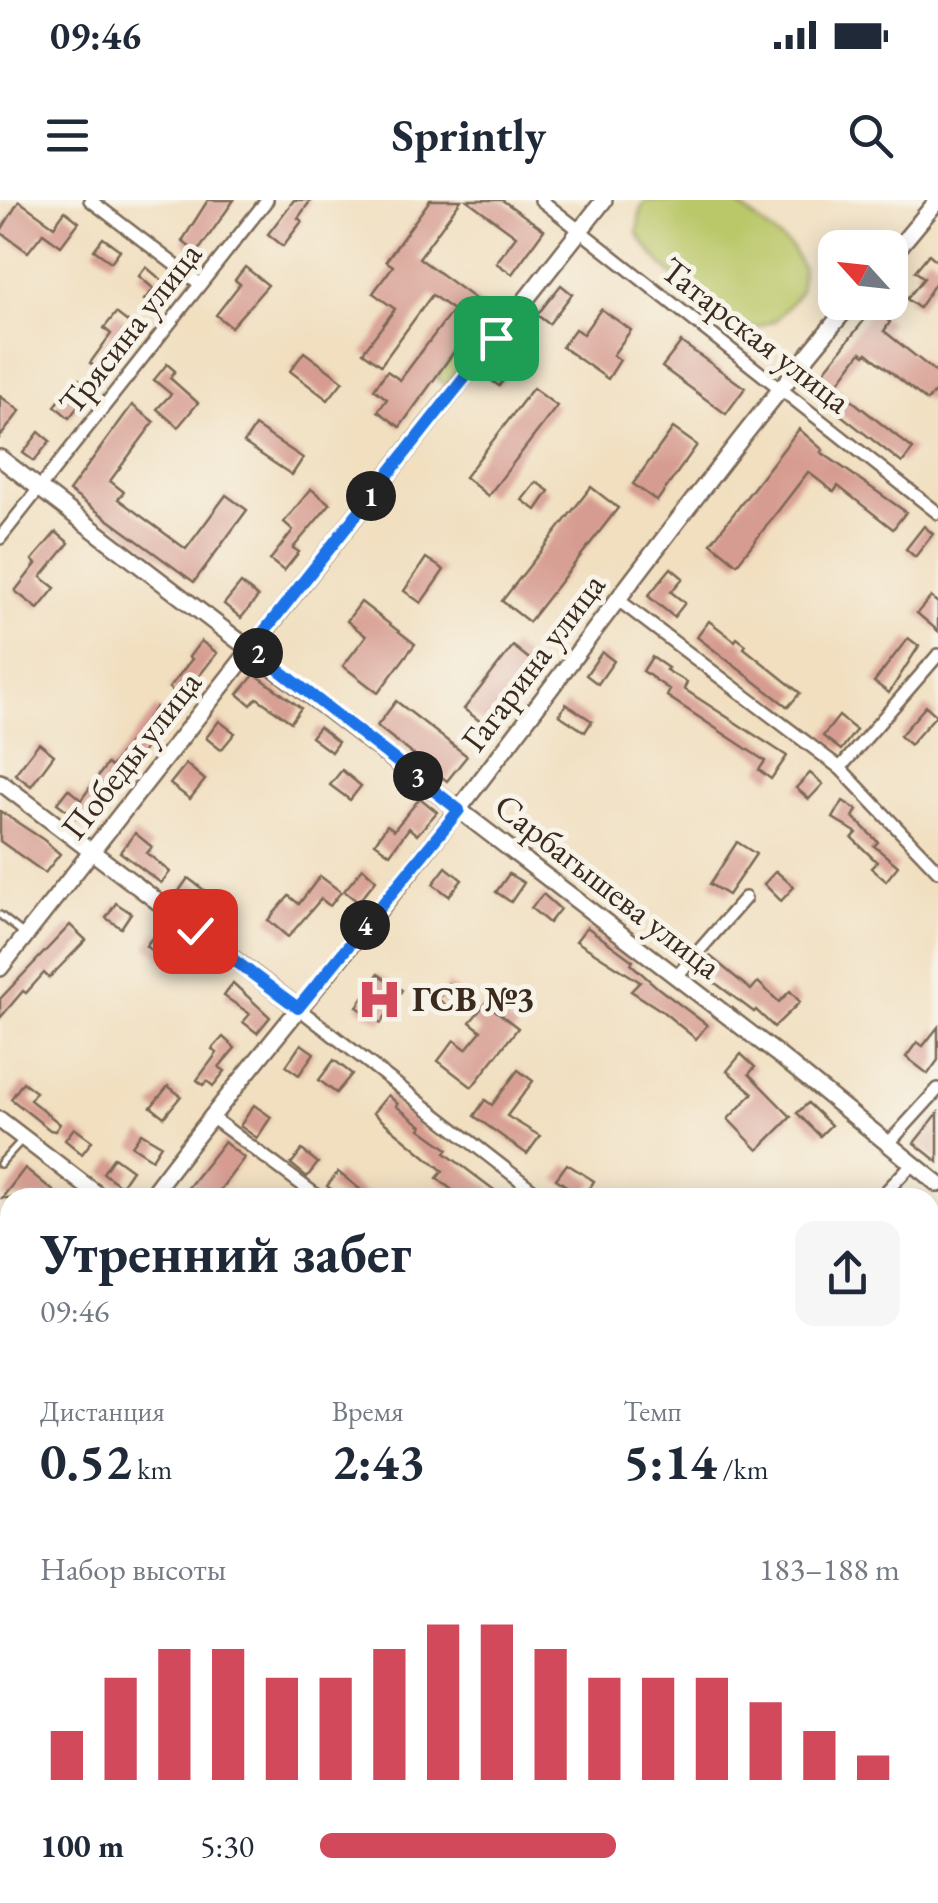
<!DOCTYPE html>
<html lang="ru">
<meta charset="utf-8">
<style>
:root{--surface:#fff;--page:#f6f6f7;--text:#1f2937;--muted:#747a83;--accent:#d1495b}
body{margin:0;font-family:"EB Garamond",serif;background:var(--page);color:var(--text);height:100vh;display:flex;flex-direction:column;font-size:38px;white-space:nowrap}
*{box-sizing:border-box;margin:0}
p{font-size:32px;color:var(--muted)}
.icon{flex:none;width:55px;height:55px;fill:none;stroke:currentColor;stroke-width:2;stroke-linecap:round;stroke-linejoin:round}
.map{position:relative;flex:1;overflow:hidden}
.sheet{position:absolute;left:0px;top:988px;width:940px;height:718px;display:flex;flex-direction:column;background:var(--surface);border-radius:30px 30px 0 0;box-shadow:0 5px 25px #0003}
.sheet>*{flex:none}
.needle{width:65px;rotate:297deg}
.buttons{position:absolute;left:818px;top:30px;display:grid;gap:20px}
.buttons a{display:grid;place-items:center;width:90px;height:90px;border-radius:20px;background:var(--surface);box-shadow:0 5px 25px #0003;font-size:50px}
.pin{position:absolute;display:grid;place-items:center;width:85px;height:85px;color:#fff;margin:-42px;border-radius:20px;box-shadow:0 5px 15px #0006}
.km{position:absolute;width:50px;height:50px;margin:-25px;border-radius:50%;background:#222;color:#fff;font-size:28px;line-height:50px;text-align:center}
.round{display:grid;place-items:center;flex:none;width:105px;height:105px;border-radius:20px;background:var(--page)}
.summary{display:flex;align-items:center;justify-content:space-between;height:170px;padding:0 40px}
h1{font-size:55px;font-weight:700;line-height:75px}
.metrics{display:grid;grid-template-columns:repeat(3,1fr);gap:15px;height:170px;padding:10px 40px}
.metrics div{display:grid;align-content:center}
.metrics b{font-size:50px;font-weight:700}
.metrics small{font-size:28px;font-weight:400}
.metrics p{font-size:28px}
.chart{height:280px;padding:20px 40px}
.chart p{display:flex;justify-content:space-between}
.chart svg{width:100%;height:180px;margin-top:10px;stroke:var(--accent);stroke-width:6}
ul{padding:0 40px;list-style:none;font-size:32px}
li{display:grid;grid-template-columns:160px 120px 1fr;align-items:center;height:75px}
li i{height:25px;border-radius:12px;background:var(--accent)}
.status{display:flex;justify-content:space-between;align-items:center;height:70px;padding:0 50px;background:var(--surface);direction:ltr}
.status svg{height:28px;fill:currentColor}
header{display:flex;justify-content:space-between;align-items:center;height:130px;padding:0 40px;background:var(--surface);font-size:45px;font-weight:700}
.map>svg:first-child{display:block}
</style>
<div class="status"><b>09:46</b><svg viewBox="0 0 49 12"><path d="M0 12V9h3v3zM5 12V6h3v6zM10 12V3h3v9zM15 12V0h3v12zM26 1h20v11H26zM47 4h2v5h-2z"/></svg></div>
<header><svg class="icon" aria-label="menu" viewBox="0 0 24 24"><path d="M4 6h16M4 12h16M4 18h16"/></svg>Sprintly<svg class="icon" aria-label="search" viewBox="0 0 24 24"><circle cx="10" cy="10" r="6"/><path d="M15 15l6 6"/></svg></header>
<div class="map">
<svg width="938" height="1703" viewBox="0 0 938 1703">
<rect width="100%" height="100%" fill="#f7f3e8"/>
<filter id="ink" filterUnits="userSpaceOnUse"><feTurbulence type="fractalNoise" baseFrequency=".01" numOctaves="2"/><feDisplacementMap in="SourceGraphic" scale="20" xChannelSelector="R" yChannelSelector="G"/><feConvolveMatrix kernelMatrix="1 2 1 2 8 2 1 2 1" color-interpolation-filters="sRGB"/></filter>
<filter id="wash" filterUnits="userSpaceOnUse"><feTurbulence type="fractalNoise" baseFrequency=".0048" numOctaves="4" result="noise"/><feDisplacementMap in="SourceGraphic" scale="40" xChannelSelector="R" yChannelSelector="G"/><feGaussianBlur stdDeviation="2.25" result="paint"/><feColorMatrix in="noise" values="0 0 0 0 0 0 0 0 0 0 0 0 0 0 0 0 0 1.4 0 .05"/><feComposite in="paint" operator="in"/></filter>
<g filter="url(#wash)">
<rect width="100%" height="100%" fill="#f1dfc0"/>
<!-- green -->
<g fill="#bbc86a" stroke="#7b7944" stroke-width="2.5">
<path d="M647 0H732L792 48 803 69 800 92 776 120 754 129C708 111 664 74 637 33L641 8Z"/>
<polygon points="474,129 484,136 445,185 436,178"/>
</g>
<g id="blocks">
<!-- building -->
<g fill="#d79c91">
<polygon points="208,0 234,0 197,53 182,41"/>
<polygon points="294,0 311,0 298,18 302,21 283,46 268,34"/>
<polygon points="430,0 461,0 419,58 486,107 400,227 378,211 387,199 374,189 387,171 400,180 453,110 432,95 381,165 363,152 395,109 373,93 393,66 386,61"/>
<polygon points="467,0 502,0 544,30 512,74 496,63 516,36"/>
<polygon points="19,1 54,26 65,11 79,22 61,46 43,33 28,52 0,32"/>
<polygon points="103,38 120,50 111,62 94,50"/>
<polygon points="929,54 938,62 938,79 919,108 907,99 924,78 915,71"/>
<polygon points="146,67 171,88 154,109 144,100 154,89 139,76"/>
<polygon points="245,67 268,85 231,127 216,115 240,84 235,80"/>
<polygon points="561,85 572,94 549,124 537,115"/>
<polygon points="601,109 631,130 613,155 620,160 608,179 562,147 575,129 583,134"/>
<polygon points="873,109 890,122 884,131 938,174 938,188 927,201 867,153 865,155 861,152 835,187 913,249 902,263 809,190"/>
<polygon points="116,113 138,130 126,145 123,143 102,172 90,163 111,134 104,128"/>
<polygon points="681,142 745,188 726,214 662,167"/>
<polygon points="510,146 522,155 499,186 487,177"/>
<polygon points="304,152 343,181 328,200 290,171"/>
<polygon points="167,164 175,171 170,178 198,203 178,227 157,209 171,194 154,180"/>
<polygon points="77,178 92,189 69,218 55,206"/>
<polygon points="533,188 557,206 488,296 465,277"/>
<polygon points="0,196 20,211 0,237"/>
<polygon points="132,205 154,222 110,281 124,292 118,299 186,349 226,295 247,310 194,382 69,291"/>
<polygon points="255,226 303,258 292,275 244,243"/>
<polygon points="673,228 697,245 657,301 633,284"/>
<polygon points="799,229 823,250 821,252 906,312 893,329 838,286 834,292 808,272 737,364 711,343"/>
<polygon points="39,232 50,241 34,261 23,253"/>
<polygon points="536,282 549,291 536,310 522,300"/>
<polygon points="591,287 618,308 529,422 502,401"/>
<polygon points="311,289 330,304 293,348 299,352 284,371 270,360 293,330 284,322"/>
<polygon points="924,326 933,334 915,357 906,349"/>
<polygon points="56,332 69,343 41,377 55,388 38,409 15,391 36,364 32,360"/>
<polygon points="426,358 444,370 421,403 404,391"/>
<polygon points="671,368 683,378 671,392 685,403 674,417 648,396"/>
<polygon points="241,383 258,397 241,418 224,404"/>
<polygon points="931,397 938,403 938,431 917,413"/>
<polygon points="361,402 415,444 378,493 343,466 366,436 347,421"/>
<polygon points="709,421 735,441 737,438 746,445 744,448 800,493 788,507 697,437"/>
<polygon points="908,438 919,446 889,493 874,482"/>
<polygon points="201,441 217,453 182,498 169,488 192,459 189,457"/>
<polygon points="513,446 538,466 489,528 464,509"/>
<polygon points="602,452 614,461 598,484 586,475"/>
<polygon points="652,457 668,468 666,470 687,482 684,489 787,556 771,579 759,570 765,561 667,496 670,490 643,471"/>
<polygon points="255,474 301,508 291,522 257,498 251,505 238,494"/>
<polygon points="396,501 467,556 447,581 377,526"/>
<polygon points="566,504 592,521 585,532 559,515"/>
<polygon points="926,506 936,515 910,545 900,536"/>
<polygon points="156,507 168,516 133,566 128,562 81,621 57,603 68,589 81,600 107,564 111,567"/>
<polygon points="839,516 856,530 841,550 823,536"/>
<polygon points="219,521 235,533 221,550 206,538"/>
<polygon points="319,527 338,542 331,552 311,537"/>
<polygon points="39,543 54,555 31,586 15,574"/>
<polygon points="186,564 205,580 190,599 170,584"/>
<polygon points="342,570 361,586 350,600 330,585"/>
<polygon points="810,573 823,584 809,599 796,588"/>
<polygon points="420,598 437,612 417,635 409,628 390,654 375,643 387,625 394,630"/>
<polygon points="843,601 857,610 853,617 878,642 874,646 898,666 886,681 871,668 877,662 852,638 857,633 833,618"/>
<polygon points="0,611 44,640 60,654 45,673 0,641"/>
<polygon points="135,633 152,647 147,653 170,672 161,683 120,652"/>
<polygon points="737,642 756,654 728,695 710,684"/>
<polygon points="446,667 462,680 449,696 433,684"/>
<polygon points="363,668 376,680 358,702 344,691"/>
<polygon points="776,671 794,687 781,701 764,684"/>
<polygon points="509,674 524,683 511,702 496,692"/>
<polygon points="320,676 341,692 330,706 321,699 288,737 268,720 289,696 299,704"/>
<polygon points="188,678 204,690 195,703 179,691"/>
<polygon points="543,694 560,709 549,723 531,708"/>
<polygon points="116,703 131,713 121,728 106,718"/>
<polygon points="70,725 86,740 49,778 44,773 26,793 23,791 0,818 0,799"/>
<polygon points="587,727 633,761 631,764 658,788 707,825 696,839 662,811 631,791 640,782 576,741"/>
<polygon points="157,731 178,747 166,762 146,746"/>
<polygon points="710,756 751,790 758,782 779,802 790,791 800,802 774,827 756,810 754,812 698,770"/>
<polygon points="378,774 402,790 381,823 357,807"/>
<polygon points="233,783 270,817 257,833 243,822 250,814 224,796"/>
<polygon points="448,784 463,796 452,810 438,799"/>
<polygon points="486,803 518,828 472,887 438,861 454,840 466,849 481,831 470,822"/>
<polygon points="938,827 938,860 928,874 906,857 917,842 923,846"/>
<polygon points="223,837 235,848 219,867 225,871 213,886 207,881 203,885 197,880 217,853 212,849"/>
<polygon points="301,844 314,853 299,875 286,866"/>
<polygon points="741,854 755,867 749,874 791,917 758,950 728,919 753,893 727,871"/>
<polygon points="334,860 352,874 336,893 319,880"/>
<polygon points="518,870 533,881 507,916 540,936 527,954 474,916 485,900 492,905"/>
<polygon points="23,882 36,892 30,900 60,924 55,931 50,930 11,899"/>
<polygon points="168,886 181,896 164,917 151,907"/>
<polygon points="388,895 398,904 396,906 422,926 420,929 448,949 445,953 505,998 462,998 437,978 443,971 373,913"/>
<polygon points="808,903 831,925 820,936 797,913"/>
<polygon points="254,905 271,917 257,938 240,926"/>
<polygon points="938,913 938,962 914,943"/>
<polygon points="74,928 92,941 82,954 65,940"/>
<polygon points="141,933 161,945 152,959 132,946"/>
<polygon points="224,942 244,958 214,998 180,998"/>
<polygon points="302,950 318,963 307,977 291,964"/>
<polygon points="114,957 132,970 121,986 103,973"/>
<polygon points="567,964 594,981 584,998 556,979"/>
<polygon points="25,968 62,998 2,998"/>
<polygon points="338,972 371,998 342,998 327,986"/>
</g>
</g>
</g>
<g filter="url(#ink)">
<use href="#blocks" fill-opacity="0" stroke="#7b6957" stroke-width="2.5"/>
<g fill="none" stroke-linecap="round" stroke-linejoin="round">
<defs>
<g id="lane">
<polyline points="0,715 24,734"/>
<polyline points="0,964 22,940"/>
</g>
<g id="street">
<polyline points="90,0 200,84"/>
<polyline points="541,0 938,313"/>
<polyline points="0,338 267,0"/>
<polyline points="617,399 840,568 938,671"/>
<polyline points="840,568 938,455"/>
<polyline points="676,777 745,698"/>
<polyline points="298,808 543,998"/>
<polyline points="210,916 320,998"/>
<polyline points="888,944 938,889"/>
<polyline points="880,998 912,964"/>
<polyline points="930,1242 938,1232"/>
<polyline points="930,1297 938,1304"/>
<polyline points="0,1382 10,1368"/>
<polyline points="930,1476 938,1482"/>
<polyline points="0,1664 10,1645"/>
<polyline points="671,1703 678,1695"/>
</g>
<g id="secondary">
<polyline points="890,58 938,0"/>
<polyline points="0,258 776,853 938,984"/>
<polyline points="0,582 298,808"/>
<polyline points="0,768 604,0"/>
<polyline points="0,920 102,998"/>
<path d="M149 998C249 864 360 739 461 606 591 437 715 265 852 102"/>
<polyline points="0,1191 10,1178"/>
<polyline points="0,1250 10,1259"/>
<polyline points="0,1546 10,1551"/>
<polyline points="930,1664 938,1671"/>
<polyline points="272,1695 287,1703"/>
<polyline points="595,1695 606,1703"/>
</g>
</defs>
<!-- lane casing -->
<use href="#lane" stroke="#7b6957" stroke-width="10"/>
<!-- street casing -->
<use href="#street" stroke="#7b6957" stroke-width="16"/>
<!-- secondary casing -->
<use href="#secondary" stroke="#7b6957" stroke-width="20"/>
<!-- lane -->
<use href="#lane" stroke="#fff" stroke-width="5"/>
<!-- street -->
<use href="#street" stroke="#fff" stroke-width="11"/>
<!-- secondary -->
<use href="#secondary" stroke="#fff" stroke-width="15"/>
</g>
</g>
<g fill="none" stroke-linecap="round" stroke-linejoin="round" filter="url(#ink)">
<defs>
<polyline id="route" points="195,731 298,808 459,610 251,448 496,138"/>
</defs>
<!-- route casing -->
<use href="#route" stroke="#fff" stroke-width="20"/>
<!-- route -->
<use href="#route" stroke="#1a73e8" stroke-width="12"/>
</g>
<!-- icons -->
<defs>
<symbol id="hospital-bare" viewBox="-9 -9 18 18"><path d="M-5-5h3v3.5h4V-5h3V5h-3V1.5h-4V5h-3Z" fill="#d1495b" stroke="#f7f3e8" stroke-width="2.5" paint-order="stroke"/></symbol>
</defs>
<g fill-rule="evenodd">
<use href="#hospital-bare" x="348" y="768" width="63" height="63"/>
</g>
<g text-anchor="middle" stroke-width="10" stroke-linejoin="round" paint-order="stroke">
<!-- street labels -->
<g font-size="35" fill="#3b2a1e" stroke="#f7f3e8">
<text transform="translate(130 128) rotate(-52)" y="12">Трясина улица</text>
<text transform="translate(756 135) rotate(38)" y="12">Татарская улица</text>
<text transform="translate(533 462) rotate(-53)" y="12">Гагарина улица</text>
<text transform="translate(131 555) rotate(-52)" y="12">Победы улица</text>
<text transform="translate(608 686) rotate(38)" y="12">Сарбагышева улица</text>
</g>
<!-- poi labels -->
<g font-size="35" font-weight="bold" fill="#3b2a1e" stroke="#f7f3e8" text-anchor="start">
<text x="412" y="811">ГСВ №3</text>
</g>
</g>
</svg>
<div class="buttons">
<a><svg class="needle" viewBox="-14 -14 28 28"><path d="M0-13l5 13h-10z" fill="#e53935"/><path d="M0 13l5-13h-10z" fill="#747a83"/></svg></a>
</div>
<div class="pin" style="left:496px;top:138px;background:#1e9e55"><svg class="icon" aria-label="arrive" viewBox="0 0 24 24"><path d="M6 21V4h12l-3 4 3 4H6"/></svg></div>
<div class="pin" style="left:195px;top:731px;background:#d93025"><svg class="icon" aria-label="check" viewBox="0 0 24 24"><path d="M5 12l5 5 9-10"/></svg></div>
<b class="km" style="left:371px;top:296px">1</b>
<b class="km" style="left:258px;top:453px">2</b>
<b class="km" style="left:418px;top:576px">3</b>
<b class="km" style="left:365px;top:725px">4</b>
<section class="sheet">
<div class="summary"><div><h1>Утренний забег</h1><p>09:46</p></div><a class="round"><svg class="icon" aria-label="share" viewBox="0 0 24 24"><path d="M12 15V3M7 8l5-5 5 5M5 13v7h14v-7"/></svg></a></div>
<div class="metrics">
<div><p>Дистанция</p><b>0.52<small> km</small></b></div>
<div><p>Время</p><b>2:43</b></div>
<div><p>Темп</p><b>5:14<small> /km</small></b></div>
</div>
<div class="chart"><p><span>Набор высоты</span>183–188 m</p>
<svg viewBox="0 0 160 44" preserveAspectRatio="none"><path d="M5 44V32M15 44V19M25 44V12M35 44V12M45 44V19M55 44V19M65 44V12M75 44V6M85 44V6M95 44V12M105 44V19M115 44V19M125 44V19M135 44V25M145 44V32M155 44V38"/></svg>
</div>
<ul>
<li><b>100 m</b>5:30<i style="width:51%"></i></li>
</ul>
</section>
</div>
